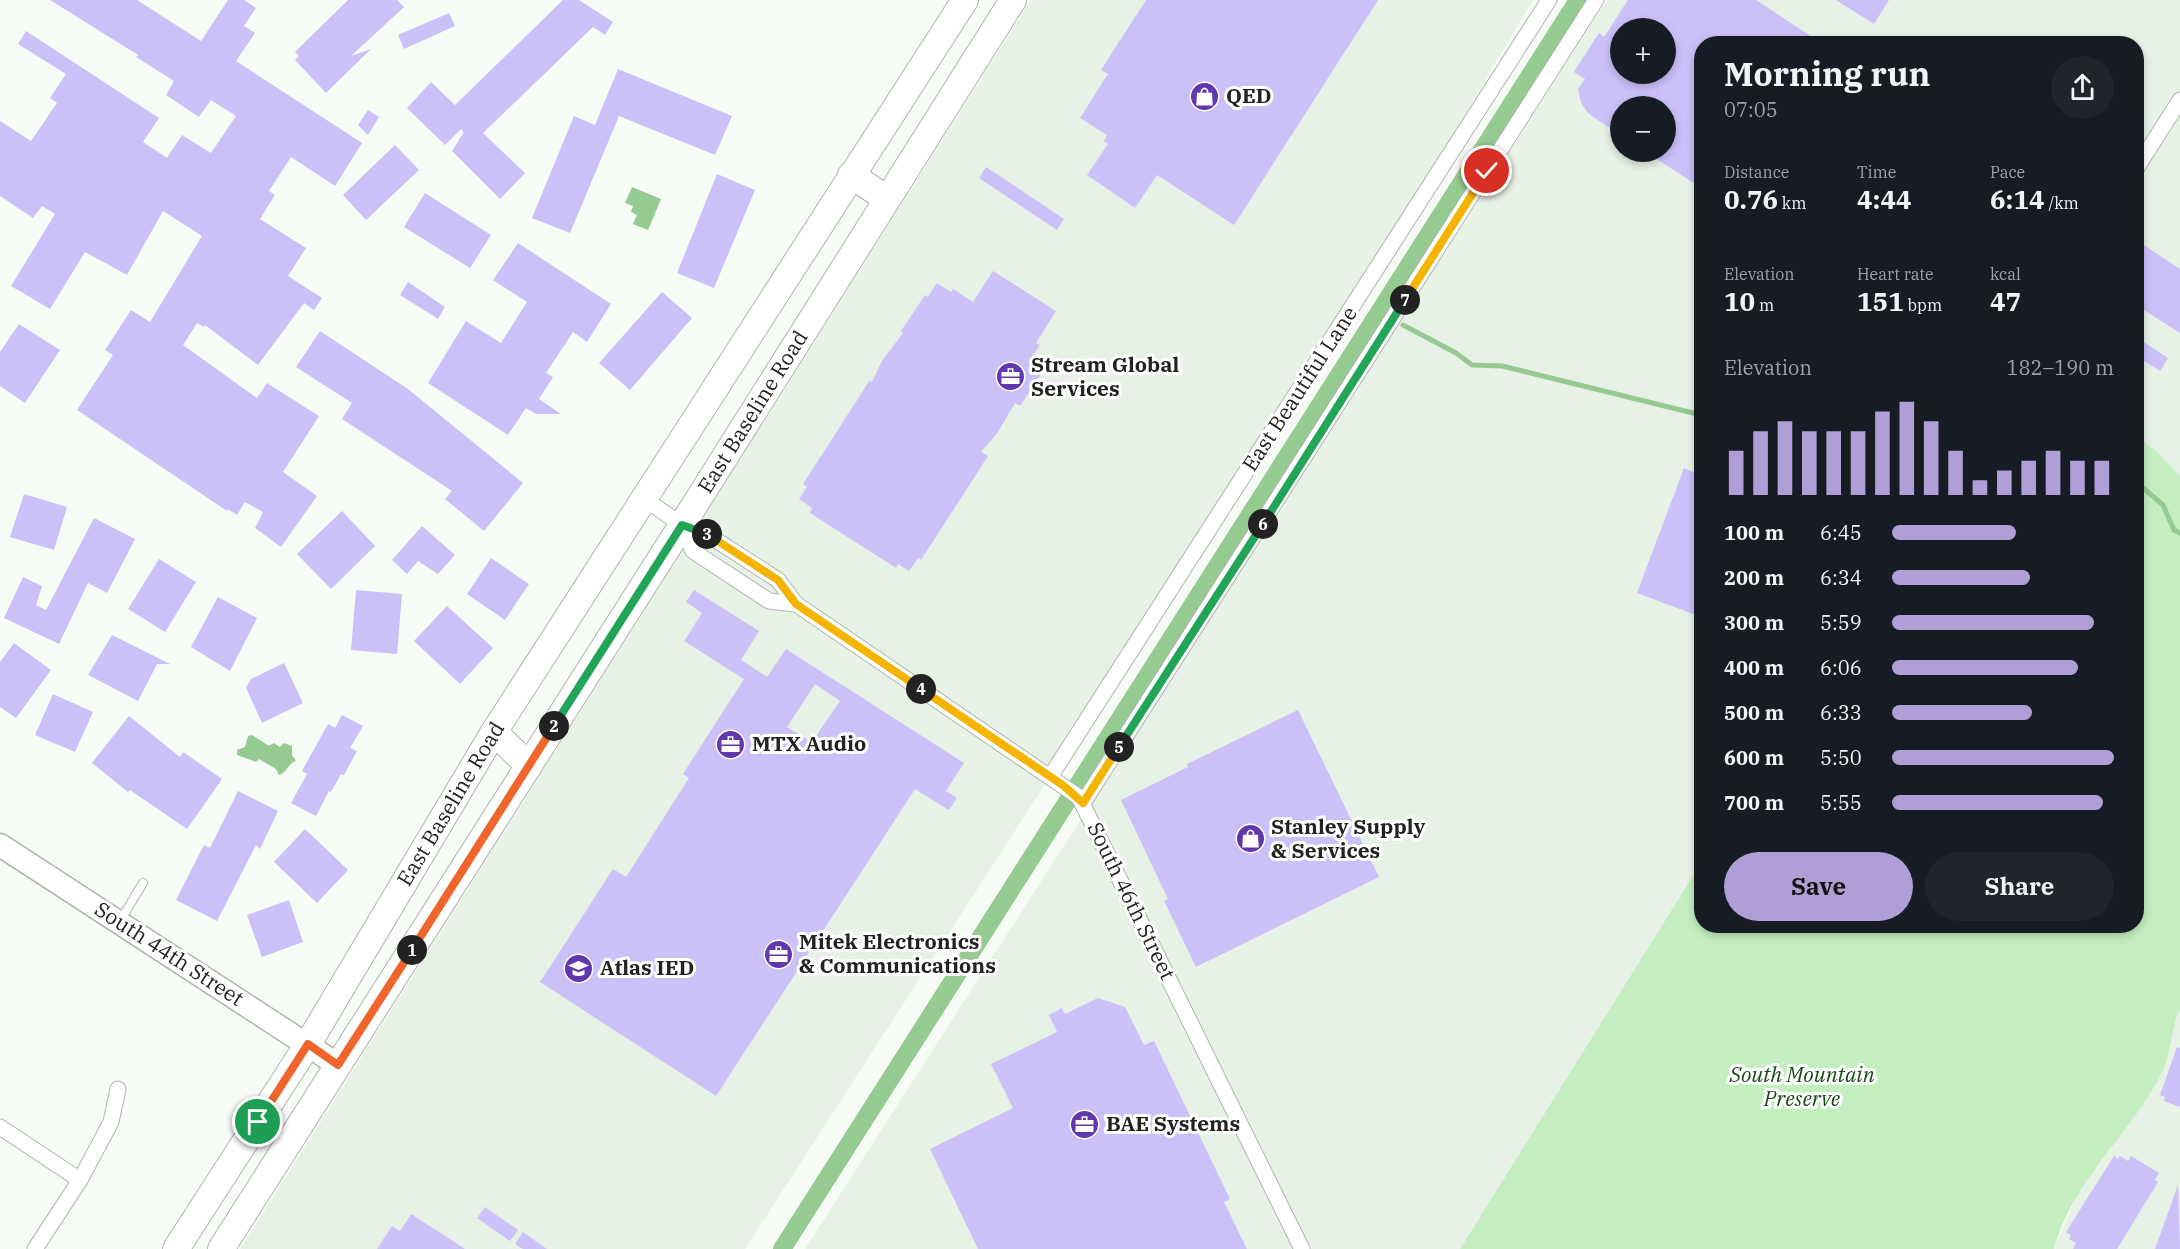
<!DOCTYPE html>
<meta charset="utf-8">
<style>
:root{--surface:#171b24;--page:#20242c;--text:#f1f3f6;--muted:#9ea1a6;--accent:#b09ed6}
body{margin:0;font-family:"IBM Plex Serif",serif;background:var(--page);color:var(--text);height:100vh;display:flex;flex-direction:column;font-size:22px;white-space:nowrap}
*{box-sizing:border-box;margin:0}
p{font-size:20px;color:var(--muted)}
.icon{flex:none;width:33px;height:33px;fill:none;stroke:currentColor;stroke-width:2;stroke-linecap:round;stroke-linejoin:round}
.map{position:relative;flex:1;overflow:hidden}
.side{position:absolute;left:1694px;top:36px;width:450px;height:897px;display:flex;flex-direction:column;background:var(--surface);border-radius:24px;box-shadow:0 3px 9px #0003}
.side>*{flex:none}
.fabs{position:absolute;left:1610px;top:18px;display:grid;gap:12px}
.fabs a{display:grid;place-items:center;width:66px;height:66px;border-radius:50%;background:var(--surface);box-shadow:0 3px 9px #0003;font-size:30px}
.pin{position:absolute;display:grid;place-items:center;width:51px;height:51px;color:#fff;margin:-26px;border:3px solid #fff;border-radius:50%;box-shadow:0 2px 6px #0007}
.km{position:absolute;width:30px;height:30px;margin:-15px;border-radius:50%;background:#222;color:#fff;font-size:16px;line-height:30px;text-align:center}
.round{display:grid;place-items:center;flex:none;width:63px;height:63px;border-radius:32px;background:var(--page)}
.headline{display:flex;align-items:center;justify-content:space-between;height:102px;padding:0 30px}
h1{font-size:33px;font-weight:700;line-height:45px}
.stats{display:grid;grid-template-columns:repeat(3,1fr);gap:9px;height:102px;padding:6px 30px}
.stats div{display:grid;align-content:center}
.stats b{font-size:26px;font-weight:700}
.stats small{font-size:16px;font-weight:400}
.stats p{font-size:16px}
.chart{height:168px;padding:12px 30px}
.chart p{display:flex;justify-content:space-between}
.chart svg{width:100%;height:108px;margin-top:6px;stroke:var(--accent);stroke-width:6}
.action{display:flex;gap:12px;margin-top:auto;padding:12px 30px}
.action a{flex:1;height:69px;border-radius:36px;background:var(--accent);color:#111;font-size:24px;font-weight:700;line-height:69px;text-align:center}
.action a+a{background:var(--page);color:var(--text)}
ul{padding:0 30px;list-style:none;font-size:20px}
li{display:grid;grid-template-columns:96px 72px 1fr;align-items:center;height:45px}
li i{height:15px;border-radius:8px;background:var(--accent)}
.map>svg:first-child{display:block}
</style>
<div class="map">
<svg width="2180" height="1249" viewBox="0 0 2180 1249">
<rect width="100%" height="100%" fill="#f7fbf6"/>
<!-- built -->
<g fill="#e7f1e6" fill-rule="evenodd">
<polygon points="1031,0 1533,0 1291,403 745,1249 240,1249"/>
<path d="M1607 0H2180V100L2136 169V44H1701V864L1460 1249H805ZM1620 28H1665V74H1620ZM1620 106H1665V152H1620Z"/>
<polygon points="2180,103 2180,476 2156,451 2136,435 2136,172"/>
<polygon points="2180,1008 2180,1249 2054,1249 2078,1193 2133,1119"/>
</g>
<!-- green -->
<path fill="#c4eec0" d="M2136 435 2156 451 2180 476V1008C2171 1027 2172 1051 2163 1070 2133 1133 2072 1180 2054 1249H1460L1701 863V926H2136Z"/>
<!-- water -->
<g fill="#95cb90">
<polygon points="632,187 661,199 648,230 633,224 637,215 631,212 633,206 625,203"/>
<path d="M252 735 269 746 274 743 280 747 284 743 292 746V755L296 761C288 763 287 773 279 775L276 769 259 759 256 762 237 755V750L245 747 248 736Z"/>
</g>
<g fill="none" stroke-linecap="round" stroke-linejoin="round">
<!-- stream -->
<g stroke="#95cb90" stroke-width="5">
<polyline points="1403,325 1456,353 1472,365 1502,366 1697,414"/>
<polyline points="2136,482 2163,505 2174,530 2180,533"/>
</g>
<!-- canal -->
<polyline stroke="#95cb90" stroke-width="18" points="782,1249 1578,0"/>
</g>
<!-- building -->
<g fill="#ccc0f9" fill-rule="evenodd">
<polygon points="50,0 137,0 201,41 228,0 244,0 256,8 244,26 255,33 236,61 362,143 335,186 291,157 269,191 275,195 260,219 306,248 288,276 322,298 314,310 304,303 258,365 205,325 204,327 197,323 183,345 257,398 267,383 319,416 283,472 317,496 281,547 255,528 263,512 245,502 237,515 228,509 227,511 77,410 113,355 105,350 131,310 150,322 202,236 163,211 127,275 85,252 50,309 11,286 55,214 42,206 33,218 0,196 0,121 31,141 57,103 50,98 66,74 18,44 26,31 159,118 143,142 167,158 182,135 211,153 236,116 211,100 199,117 166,95 174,81 136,57 138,55"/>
<polygon points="348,0 397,0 404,7 351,56 371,49 326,93 295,60 299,56 295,52"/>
<polygon points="563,0 579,0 613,22 605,35 593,27 483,133 525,173 500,199 452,151 464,132 461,129 445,145 407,108 431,82 455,105"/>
<polygon points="1146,0 1378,0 1234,225 1157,175 1135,208 1087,175 1108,144 1104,141 1107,135 1080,118 1108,74 1101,70"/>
<path d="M1628 0H1756L1823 44H1701V188L1646 152H1665V106H1620V135L1589 114 1581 103 1578 89 1585 79 1574 72 1599 33 1604 37ZM1620 28H1665V74H1620Z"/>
<polygon points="1836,0 1889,0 1874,24"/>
<polygon points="449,13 455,26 404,49 398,35"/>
<polygon points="618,69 732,116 715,155 619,116 570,233 532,218 574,116 595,125"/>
<polygon points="368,110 379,117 368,135 358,125"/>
<polygon points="395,145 419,170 366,220 343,195"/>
<polygon points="986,167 1064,219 1057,230 979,178"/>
<polygon points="717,174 755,190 714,288 677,273"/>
<polygon points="425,193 491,235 470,268 404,227"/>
<polygon points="518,243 611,304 587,342 573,332 546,373 553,377 539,399 561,414 536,414 526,408 508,435 428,383 466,321 501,343 527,302 493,280"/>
<polygon points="2144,245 2180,269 2180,333 2136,305 2136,257"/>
<polygon points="993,271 1056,311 1036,343 1040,345 1029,361 1043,371 1020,406 1015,403 998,432 981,452 988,456 921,560 918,558 909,571 898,564 896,568 810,513 812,508 799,499 807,487 803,484 870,380 872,382 882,361 903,333 901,331 925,295 928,297 937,283 951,292 953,289 973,302"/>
<polygon points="408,282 445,307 438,319 400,295"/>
<polygon points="662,292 692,318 630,390 599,363"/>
<polygon points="19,324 60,350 25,403 0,386 0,352"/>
<polygon points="320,331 408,389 523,483 484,531 445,499 452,491 342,419 352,403 296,367"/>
<polygon points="2136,337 2168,358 2160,371 2136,356"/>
<polygon points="1684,468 1701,475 1701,617 1637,593"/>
<polygon points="24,494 67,507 54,550 10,537"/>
<polygon points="342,511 375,546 331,589 297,554"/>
<polygon points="94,518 135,539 107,593 88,583 59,644 4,618 23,577 42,586 36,605 46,610"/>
<polygon points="422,526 455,555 438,574 418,561 407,574 392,560"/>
<polygon points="491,558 529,584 505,620 467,594"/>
<polygon points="159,559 196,582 165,632 128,609"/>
<polygon points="356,590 402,594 397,654 351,650"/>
<path d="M694 590 759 631 741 660 767 677 786 649 964 763 946 791 957 798 949 810 915 789 716 1096 540 982 613 869 626 877 689 778 683 774 744 679 684 641 702 613 686 602ZM815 684 840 701 812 742 787 727Z"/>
<polygon points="218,597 257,618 230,671 191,647"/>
<polygon points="447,606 493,648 460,684 414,641"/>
<polygon points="112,635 170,664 157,664 138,701 88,675"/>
<polygon points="14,643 51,670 16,718 0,707 0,662"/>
<polygon points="284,663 303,703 262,723 246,688 251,679"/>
<polygon points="53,694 93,712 75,752 35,735"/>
<polygon points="1298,710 1379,877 1196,967 1164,901 1168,899 1121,800 1188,767 1187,764"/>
<polygon points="342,715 363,726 350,748 357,751 344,775 341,774 331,792 329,791 316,816 291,803 307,774 302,771 328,724 335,728"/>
<polygon points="129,716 180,757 183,752 222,779 187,829 130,790 128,792 92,763"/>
<polygon points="238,791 278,811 260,849 256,845 217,921 176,900 204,845 210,848"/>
<polygon points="305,829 348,870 317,903 274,862"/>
<polygon points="289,900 303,942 262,957 247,915"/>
<polygon points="1098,998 1125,1007 1144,1045 1154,1041 1230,1199 1224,1202 1247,1249 978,1249 930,1149 1013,1108 991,1064 1057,1032 1049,1015 1062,1008 1065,1014"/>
<polygon points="2177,1047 2180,1048 2180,1107 2164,1101 2165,1097 2160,1095"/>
<polygon points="2114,1156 2118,1159 2120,1156 2128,1161 2131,1156 2159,1173 2155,1180 2158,1182 2117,1249 2073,1249 2076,1243 2069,1239 2071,1235 2066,1232"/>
<polygon points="2178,1185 2180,1249 2155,1249"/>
<polygon points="485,1207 518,1230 510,1241 477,1218"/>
<polygon points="411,1214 465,1249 377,1249 392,1226 400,1231"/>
<polygon points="523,1232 547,1249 523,1249 515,1244"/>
</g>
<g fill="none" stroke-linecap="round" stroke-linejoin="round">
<defs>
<polyline id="lane" points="120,921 143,883"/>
<g id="street">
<polyline points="2136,169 2180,100"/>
<polyline points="643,498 682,525 705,533 778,580 796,604 1079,797 1302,1249"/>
<polyline points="682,525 693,551 769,601 796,604"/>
<polyline points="1050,777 1549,0"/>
<polyline points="1083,803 1596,0"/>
<polyline points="0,1127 80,1180"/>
<polyline points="35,1249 80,1180 111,1122 118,1089"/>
</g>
<polyline id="secondary" points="0,845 338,1065"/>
<g id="primary">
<polyline points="851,175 887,199"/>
<polyline points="494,732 529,766"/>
<polyline points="176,1249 308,1044 494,732 965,0"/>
<polyline points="221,1249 682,525 1013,0"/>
</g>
</defs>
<!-- lane casing -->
<use href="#lane" stroke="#b0b4af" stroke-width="10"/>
<!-- street casing -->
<use href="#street" stroke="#b0b4af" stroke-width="17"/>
<!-- secondary casing -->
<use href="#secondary" stroke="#b0b4af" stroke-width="25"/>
<!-- primary casing -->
<use href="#primary" stroke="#b0b4af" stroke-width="28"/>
<!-- lane -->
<use href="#lane" stroke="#fff" stroke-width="8"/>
<!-- street -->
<use href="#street" stroke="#fff" stroke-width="15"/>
<!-- secondary -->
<use href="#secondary" stroke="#fff" stroke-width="22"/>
<!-- primary -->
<use href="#primary" stroke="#fff" stroke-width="26"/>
</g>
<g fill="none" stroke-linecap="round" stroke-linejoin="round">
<defs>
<polyline id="split-1" points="258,1122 308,1044 338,1065 412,950"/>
<polyline id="split-2" points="412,950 554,726"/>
<polyline id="split-3" points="554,726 682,525 707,534"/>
<polyline id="split-4" points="707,534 778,580 796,604 921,689"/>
<polyline id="split-5" points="921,689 1064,786 1083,803 1119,747"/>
<polyline id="split-6" points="1119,747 1263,524"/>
<polyline id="split-7" points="1263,524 1405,300"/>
<polyline id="split-8" points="1405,300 1487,171"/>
</defs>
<!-- split-1 casing -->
<use href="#split-1" stroke="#fff" stroke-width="12"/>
<!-- split-2 casing -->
<use href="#split-2" stroke="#fff" stroke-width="12"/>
<!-- split-3 casing -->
<use href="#split-3" stroke="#fff" stroke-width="12"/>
<!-- split-4 casing -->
<use href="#split-4" stroke="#fff" stroke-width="12"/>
<!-- split-5 casing -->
<use href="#split-5" stroke="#fff" stroke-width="12"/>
<!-- split-6 casing -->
<use href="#split-6" stroke="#fff" stroke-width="12"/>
<!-- split-7 casing -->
<use href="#split-7" stroke="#fff" stroke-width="12"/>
<!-- split-8 casing -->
<use href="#split-8" stroke="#fff" stroke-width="12"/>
<!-- split-1 -->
<use href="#split-1" stroke="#f0652b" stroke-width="8"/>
<!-- split-2 -->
<use href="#split-2" stroke="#f0652b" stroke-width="8"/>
<!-- split-3 -->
<use href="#split-3" stroke="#22a559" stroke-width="8"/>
<!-- split-4 -->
<use href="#split-4" stroke="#f5b400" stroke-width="8"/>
<!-- split-5 -->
<use href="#split-5" stroke="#f5b400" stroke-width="8"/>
<!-- split-6 -->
<use href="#split-6" stroke="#22a559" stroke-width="8"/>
<!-- split-7 -->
<use href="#split-7" stroke="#22a559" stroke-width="8"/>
<!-- split-8 -->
<use href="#split-8" stroke="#f5b400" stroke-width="8"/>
</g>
<!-- icons -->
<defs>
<symbol id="shop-disc" viewBox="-11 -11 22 22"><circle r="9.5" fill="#6137ae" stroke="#fff"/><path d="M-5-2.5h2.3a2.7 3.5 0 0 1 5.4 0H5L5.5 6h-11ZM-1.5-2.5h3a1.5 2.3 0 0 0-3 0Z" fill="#fff"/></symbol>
<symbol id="office-disc" viewBox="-11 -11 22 22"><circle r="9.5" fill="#6137ae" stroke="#fff"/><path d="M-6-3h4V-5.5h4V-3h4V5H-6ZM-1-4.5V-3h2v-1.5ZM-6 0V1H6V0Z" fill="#fff"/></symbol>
<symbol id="university-disc" viewBox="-11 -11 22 22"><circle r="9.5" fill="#6137ae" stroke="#fff"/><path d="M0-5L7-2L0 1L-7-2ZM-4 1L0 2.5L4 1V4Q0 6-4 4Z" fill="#fff"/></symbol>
</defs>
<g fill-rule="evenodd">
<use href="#shop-disc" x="1188" y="80" width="33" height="33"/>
<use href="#office-disc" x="994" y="360" width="33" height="33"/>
<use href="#office-disc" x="714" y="728" width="33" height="33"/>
<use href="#shop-disc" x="1234" y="822" width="33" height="33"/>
<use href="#office-disc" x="762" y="938" width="33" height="33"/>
<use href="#university-disc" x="562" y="952" width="33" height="33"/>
<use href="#office-disc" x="1068" y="1108" width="33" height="33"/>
</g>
<g text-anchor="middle" stroke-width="6" stroke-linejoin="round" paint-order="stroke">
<!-- poi labels -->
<g font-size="21" font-weight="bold" fill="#222321" stroke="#fff" text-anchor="start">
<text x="1226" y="103">QED</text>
<text x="1031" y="372">Stream Global<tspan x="1031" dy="24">Services</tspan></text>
<text x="752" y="751">MTX Audio</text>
<text x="1271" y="834">Stanley Supply<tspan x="1271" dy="24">&amp; Services</tspan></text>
<text x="799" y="949">Mitek Electronics<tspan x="799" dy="24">&amp; Communications</tspan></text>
<text x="600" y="975">Atlas IED</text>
<text x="1106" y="1131">BAE Systems</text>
</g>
<!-- street labels -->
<g font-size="21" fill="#222321" stroke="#fff">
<text transform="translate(1300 389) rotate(-57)" y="7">East Beautiful Lane</text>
<text transform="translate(753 412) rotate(-58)" y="7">East Baseline Road</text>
<text transform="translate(451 804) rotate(-59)" y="7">East Baseline Road</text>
<text transform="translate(1131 901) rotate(64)" y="7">South 46th Street</text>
<text transform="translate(169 954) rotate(33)" y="7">South 44th Street</text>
</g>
<!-- park labels -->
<g font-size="21" font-style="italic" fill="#164c13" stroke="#fff">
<text x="1802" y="1082">South Mountain<tspan x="1802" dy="24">Preserve</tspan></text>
</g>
</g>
</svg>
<div class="fabs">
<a>+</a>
<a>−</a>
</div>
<div class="pin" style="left:258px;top:1122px;background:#1e9e55"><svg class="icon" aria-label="arrive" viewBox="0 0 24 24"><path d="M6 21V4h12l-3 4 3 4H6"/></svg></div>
<div class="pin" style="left:1487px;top:171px;background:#d93025"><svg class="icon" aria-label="check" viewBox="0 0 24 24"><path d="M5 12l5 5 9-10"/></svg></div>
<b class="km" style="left:412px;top:950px">1</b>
<b class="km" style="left:554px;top:726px">2</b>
<b class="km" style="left:707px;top:534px">3</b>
<b class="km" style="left:921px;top:689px">4</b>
<b class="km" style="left:1119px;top:747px">5</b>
<b class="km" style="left:1263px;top:524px">6</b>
<b class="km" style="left:1405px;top:300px">7</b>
<section class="side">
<div class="headline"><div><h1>Morning run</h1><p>07:05</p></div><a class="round"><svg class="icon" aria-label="share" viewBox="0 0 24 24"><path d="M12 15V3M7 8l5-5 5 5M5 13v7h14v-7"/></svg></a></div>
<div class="stats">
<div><p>Distance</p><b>0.76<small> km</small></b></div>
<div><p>Time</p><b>4:44</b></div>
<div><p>Pace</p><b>6:14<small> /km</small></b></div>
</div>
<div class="stats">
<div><p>Elevation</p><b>10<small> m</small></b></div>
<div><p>Heart rate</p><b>151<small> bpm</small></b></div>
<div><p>kcal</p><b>47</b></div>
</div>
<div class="chart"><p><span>Elevation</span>182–190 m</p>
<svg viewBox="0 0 160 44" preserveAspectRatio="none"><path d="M5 44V26M15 44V18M25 44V14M35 44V18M45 44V18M55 44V18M65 44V10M75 44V6M85 44V14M95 44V26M105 44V38M115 44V34M125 44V30M135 44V26M145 44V30M155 44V30"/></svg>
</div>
<ul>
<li><b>100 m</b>6:45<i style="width:56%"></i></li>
<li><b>200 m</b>6:34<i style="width:62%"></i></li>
<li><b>300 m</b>5:59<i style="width:91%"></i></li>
<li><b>400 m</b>6:06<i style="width:84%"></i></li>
<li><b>500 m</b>6:33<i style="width:63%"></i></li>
<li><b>600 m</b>5:50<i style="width:100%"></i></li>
<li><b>700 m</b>5:55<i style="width:95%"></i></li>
</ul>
<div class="action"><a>Save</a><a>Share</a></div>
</section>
</div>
